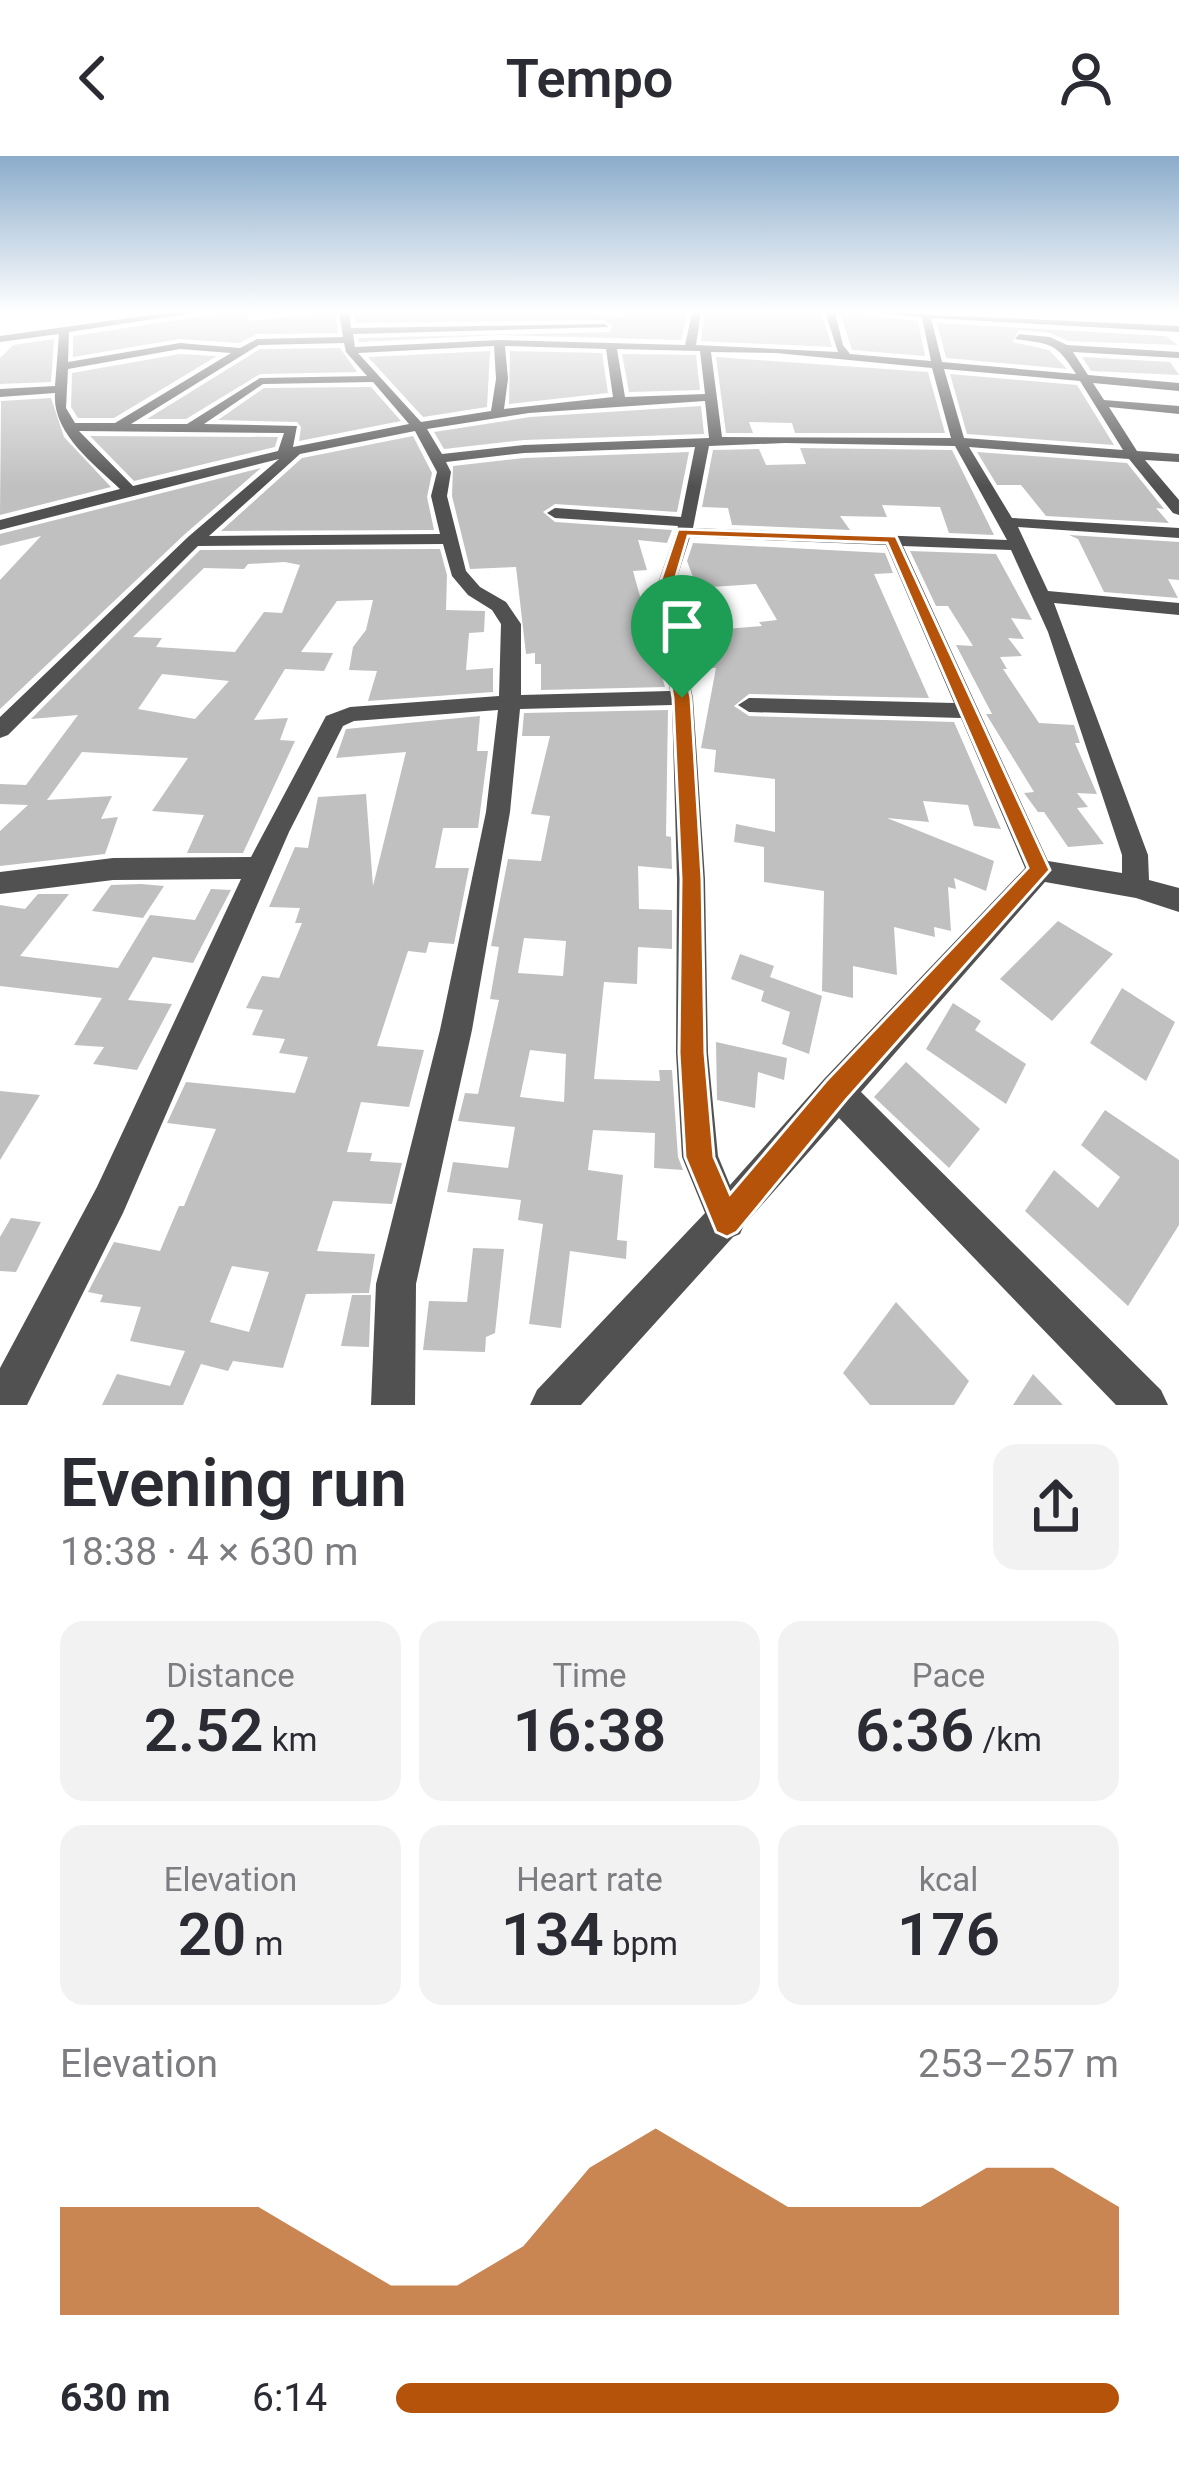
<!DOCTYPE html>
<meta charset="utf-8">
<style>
:root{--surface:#fff;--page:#f2f2f3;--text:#2b2b33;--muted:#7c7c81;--accent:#b45309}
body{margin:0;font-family:Roboto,sans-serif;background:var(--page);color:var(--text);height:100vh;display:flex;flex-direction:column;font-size:45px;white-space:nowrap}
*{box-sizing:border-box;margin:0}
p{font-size:39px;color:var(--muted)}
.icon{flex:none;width:66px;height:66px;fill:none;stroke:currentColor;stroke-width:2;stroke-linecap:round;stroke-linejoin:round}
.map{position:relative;height:1249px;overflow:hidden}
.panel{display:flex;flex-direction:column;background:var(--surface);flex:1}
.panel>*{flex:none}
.pin{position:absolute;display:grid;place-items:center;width:102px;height:102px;color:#fff;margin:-123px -51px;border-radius:50% 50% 50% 0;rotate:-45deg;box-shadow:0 0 12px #0007}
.pin .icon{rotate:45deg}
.round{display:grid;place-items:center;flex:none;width:126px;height:126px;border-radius:24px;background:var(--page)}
.head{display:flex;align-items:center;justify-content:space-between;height:204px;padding:0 60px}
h1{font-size:66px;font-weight:600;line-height:90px}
.figures{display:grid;grid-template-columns:repeat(3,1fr);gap:18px;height:204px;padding:12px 60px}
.figures div{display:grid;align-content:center;border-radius:24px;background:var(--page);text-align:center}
.figures b{font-size:60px;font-weight:600}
.figures small{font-size:33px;font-weight:400}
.figures p{font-size:33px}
.chart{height:336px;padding:24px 60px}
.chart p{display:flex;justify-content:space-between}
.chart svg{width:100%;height:216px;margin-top:12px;fill:var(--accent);opacity:.7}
ul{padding:0 60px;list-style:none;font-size:39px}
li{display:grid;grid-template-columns:192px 144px 1fr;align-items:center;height:90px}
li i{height:30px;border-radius:15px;background:var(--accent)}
header{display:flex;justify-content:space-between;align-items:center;height:156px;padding:0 60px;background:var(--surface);font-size:54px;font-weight:600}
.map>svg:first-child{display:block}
</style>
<header><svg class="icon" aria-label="back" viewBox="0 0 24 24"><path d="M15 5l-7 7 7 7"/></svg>Tempo<svg class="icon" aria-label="person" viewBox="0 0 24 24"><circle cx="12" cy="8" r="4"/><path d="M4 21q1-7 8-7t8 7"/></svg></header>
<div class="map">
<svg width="1179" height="1249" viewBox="0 0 1179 1249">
<rect width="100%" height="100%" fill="#fff"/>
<!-- building -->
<g fill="#c0c0c0" fill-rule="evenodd">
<polygon points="229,156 247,156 248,165 335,156 338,177 257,178 239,187 179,183 73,201 73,180"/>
<polygon points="354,156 580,156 622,162 626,156 688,156 681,184 499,179 359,186 358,182 609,176 613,170 604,164 355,167"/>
<polygon points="705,156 821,156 832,191 701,185"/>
<polygon points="840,156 918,165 925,200 852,194"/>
<polygon points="937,167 1166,180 1178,189 1068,185 1050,177 1019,174 1012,186 1049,194 1067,213 946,202"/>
<polygon points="54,183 51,226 0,228 0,202 13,189"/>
<polygon points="340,192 357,216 260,218 186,263 147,263 260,193"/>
<polygon points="490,195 487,251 423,261 368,201"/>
<polygon points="510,195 602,197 608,237 509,248"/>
<polygon points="180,198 217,200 114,262 78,262 71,251 72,217"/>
<polygon points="622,198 696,199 700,234 629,236"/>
<polygon points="716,201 928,216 945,277 795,277 792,267 749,266 753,277 726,277"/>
<polygon points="1082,201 1170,206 1179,219 1091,215"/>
<polygon points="950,218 1077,229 1114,289 967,278"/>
<polygon points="371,231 401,265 299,285 301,271 297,266 218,264 264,232"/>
<polygon points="51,242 64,281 111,331 0,359 1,245"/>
<polygon points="701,250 704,278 524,284 444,293 434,276 530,261"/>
<polygon points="90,280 278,281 275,291 134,325"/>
<polygon points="413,280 432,317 427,341 434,374 221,375 302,302"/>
<polygon points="800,292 952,294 994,379 949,377 940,351 882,349 887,361 840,360 850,374 732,369 728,352 702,351 713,294 759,293 766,309 806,308"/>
<polygon points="689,296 677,356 555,348 543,356 555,366 672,374 667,387 638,384 647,414 633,415 665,531 541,534 541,508 535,508 535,497 526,498 516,411 470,413 452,340 453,310 524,302"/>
<polygon points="977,296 1127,307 1164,353 1156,352 1169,367 1046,360 1021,329 997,329"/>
<polygon points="261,312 185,378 0,553 0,424 41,380 0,390 0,378"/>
<polygon points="1069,379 1179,386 1179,424 1168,423 1178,442 1104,436 1078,383"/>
<polygon points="693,387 885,397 893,417 874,418 929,542 749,538 734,550 749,560 954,566 1001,673 974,670 968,649 923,645 929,666 887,662 994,705 986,735 954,722 956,733 948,731 951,775 934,771 935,781 894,771 897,819 853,810 853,842 822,835 824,735 764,726 764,691 734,686 736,668 775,676 775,623 714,616 716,594 701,592 716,512 700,512 689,476 762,470 759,466 777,464 756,428 697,432 687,405"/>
<path d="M440 393 447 419 446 454 485 455 484 476 469 477 466 514 493 512V536L368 545 377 515 349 514 353 491 366 474 373 444 337 445 301 496 333 497 324 515 285 513 254 564 288 562 280 584 295 585 243 697H187L204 659 152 655 188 602 82 596 47 644 112 640 101 663 118 661 105 698 0 710V675L28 649 0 648V628L26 629 78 559 31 563 200 394ZM285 406 300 409 282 457 264 456 235 496 156 491 162 482 133 481 204 412 244 413 248 408ZM162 518 229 525 195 563 138 553Z"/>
<polygon points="910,395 996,398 1032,464 1011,462 1024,483 1008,482 1022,500 1000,501 1007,513 1003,513 1039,567 1074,569 1080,587 1075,587 1097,638 1077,637 1088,651 1077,652 1104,688 1068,691 1044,656 1038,656 1024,637 1034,636 986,558 992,558 956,489 973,490 948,450 936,450"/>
<path d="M668 554 666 680 671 681 672 713 638 710 639 753 672 754V793L638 791 637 828 604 826 594 923 660 925 659 914H672L678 1001 683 1014 654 1012 655 977 593 974 588 1014 623 1019 617 1084 627 1085 626 1103 570 1095 561 1172 529 1168 543 1068 518 1064 521 1044 447 1036 453 1006 508 1012 515 971 458 965 465 937 478 938 499 844 490 843 499 791 491 790 508 703 541 705 550 660 531 658 550 580H522L524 557ZM524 782 566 785 563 820 518 817ZM530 894 566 898 564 946 520 941Z"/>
<path d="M480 560 477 595H488L478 672H443L435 712H469L454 788 429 786 426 797 408 795 377 890 424 894 409 951 361 946 347 996 372 997 370 1005 402 1007 392 1048 333 1045 317 1095 375 1098 369 1137 306 1138 283 1212 233 1205 228 1215 201 1208 183 1249H102L117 1218 170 1230 185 1195 130 1185 141 1151 100 1146 103 1139 88 1136 114 1086 160 1095 179 1050H184L216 973 167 967 186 926 295 937 308 901 279 897 285 883 252 879 263 854 246 852 262 820 279 822 302 767H295L300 752 269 751 295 691 308 692 318 641 366 638 373 730 406 596 336 602 346 573ZM232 1110 269 1116 249 1176 210 1166Z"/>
<polygon points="111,729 141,728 164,730 143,762 92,755"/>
<polygon points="211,733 231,734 193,807 153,801 128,844 172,848 137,914 93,908 104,891 74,889 102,842 0,830 0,749 25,753 38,738 69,738 20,800 118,812 150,759 195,764"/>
<polygon points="1058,765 1113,798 1052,865 1000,823"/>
<polygon points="740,798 774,810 770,821 822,840 809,898 782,888 790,856 761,845 764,835 731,823"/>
<polygon points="1122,832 1175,866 1146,925 1090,887"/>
<polygon points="953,847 981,865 975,874 1026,908 1006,948 926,893"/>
<polygon points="716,886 787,902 784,924 758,916 755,952 717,944"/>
<polygon points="906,906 980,973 949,1012 874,941"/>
<polygon points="0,935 40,939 0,1004"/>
<polygon points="1105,954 1179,1004 1179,1069 1128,1150 1025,1055 1054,1014 1098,1052 1120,1021 1081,989"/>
<polygon points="11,1062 41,1066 16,1116 0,1115 0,1081"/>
<polygon points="473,1092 504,1093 495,1177 486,1181 485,1196 423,1194 429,1145 467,1146"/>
<polygon points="352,1139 371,1139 369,1191 341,1190"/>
<polygon points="896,1146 969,1225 954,1249 870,1249 843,1217"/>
<polygon points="1033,1218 1063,1249 1013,1249"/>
</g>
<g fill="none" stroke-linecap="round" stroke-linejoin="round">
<!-- street -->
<path fill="#515151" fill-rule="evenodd" d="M172 156H199L69 176 68 206 180 187 240 192 257 183 343 181 339 156H349L351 172 604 168 609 171 353 178 355 191 499 184 685 189 692 157 701 156 696 189 838 196 825 156H835L843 189 850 198 931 205 922 161 870 156 1179 170V176L931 162 942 206 1076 218C1056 186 1051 188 1015 183L1019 178 1050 181 1067 189 1179 196V202L1073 196 1088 219 1179 227V235L1093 227 1104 244 1179 250V258L1109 251 1137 295 1179 298V306L1145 304 1179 344V359L1173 357 1129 303 969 291 1012 362 1179 372V382L1018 371 1048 435 1179 447V459L1054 447 1148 699 1149 724 1179 732V756L1136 742 1045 726 861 936 1161 1234 1168 1249H1116L839 962 744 1069 740 1078 733 1081 581 1249H530L537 1234 705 1057 682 1001 676 897 677 723 672 549 520 553 510 656 472 874 416 1128 415 1249H371L376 1128 440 874 486 656 498 554 354 565 343 570 289 676 123 1057 27 1249H0V1212L97 1031 241 723 113 724 0 738V716L113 702 251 701 326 560 350 551 499 540 501 468 492 454 468 439 452 420 443 388 198 390 8 579 0 582V561L188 381 279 303 0 374V364L120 333C93 307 52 277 55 237L0 241V233L55 230 59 178 0 186V180ZM344 187 346 196 367 220 260 222 187 268H131L259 189ZM494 190 496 223 491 255 421 266 358 197ZM505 190 606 193 613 241 504 253 508 223ZM180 193 231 197 115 267H75L66 252 68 213ZM617 193 700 195 705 238 625 241ZM711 196 776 197 932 212 951 282 722 281ZM944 213 1080 225 1123 294 964 282ZM373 226 409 268 293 291 297 270 204 268 263 228ZM705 245 709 282 524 289 442 298 427 273 529 257ZM79 275 284 277 278 295 133 330ZM415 275 437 316 431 340 440 378 209 380 300 298ZM785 287 955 290 1007 384 693 372 709 290ZM695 291 681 361 555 352 547 357 555 362 678 370 653 441 670 535 521 539V468L506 446 480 431 466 415 447 340 451 316 446 306 524 297ZM690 381 886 389 954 547 749 542 738 549 749 556 961 562 1025 712 824 923 730 1029 718 1000 708 897 705 723 693 542 671 441ZM903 390 1011 394 1048 476 1122 699V717L1048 705Z"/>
</g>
<!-- sky -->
<linearGradient id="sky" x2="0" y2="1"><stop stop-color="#8baccb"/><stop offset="0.47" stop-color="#fff"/><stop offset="1" stop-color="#fff" stop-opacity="0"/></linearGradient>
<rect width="1179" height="331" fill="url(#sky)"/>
<!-- route -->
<path fill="#b45309" stroke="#fff" stroke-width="3" fill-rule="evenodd" d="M678 373 896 380 1050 714 846 944 737 1076 727 1081 716 1076 685 1001 679 897 681 723 673 542 655 441ZM688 380 887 387 1028 712 826 925 730 1038 714 1001 705 897 702 723 691 542 670 441Z"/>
</svg>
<div class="pin" style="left:682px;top:542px;background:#1e9e55"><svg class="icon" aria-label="arrive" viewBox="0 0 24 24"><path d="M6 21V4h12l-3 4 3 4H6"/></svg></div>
</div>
<section class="panel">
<div class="head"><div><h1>Evening run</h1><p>18:38 · 4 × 630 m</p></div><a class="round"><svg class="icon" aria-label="share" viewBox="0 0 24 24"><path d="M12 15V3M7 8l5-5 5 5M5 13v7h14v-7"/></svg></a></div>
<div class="figures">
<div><p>Distance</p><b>2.52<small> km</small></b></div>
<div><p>Time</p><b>16:38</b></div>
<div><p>Pace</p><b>6:36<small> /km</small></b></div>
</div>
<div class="figures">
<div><p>Elevation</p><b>20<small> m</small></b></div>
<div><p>Heart rate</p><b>134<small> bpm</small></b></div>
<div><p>kcal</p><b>176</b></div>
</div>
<div class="chart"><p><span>Elevation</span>253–257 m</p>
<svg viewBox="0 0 160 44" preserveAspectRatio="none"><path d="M0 44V22L10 22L20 22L30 22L40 30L50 38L60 38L70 30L80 14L90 6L100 14L110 22L120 22L130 22L140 14L150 14L160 22V44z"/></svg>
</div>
<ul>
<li><b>630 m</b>6:14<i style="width:100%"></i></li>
</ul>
</section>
